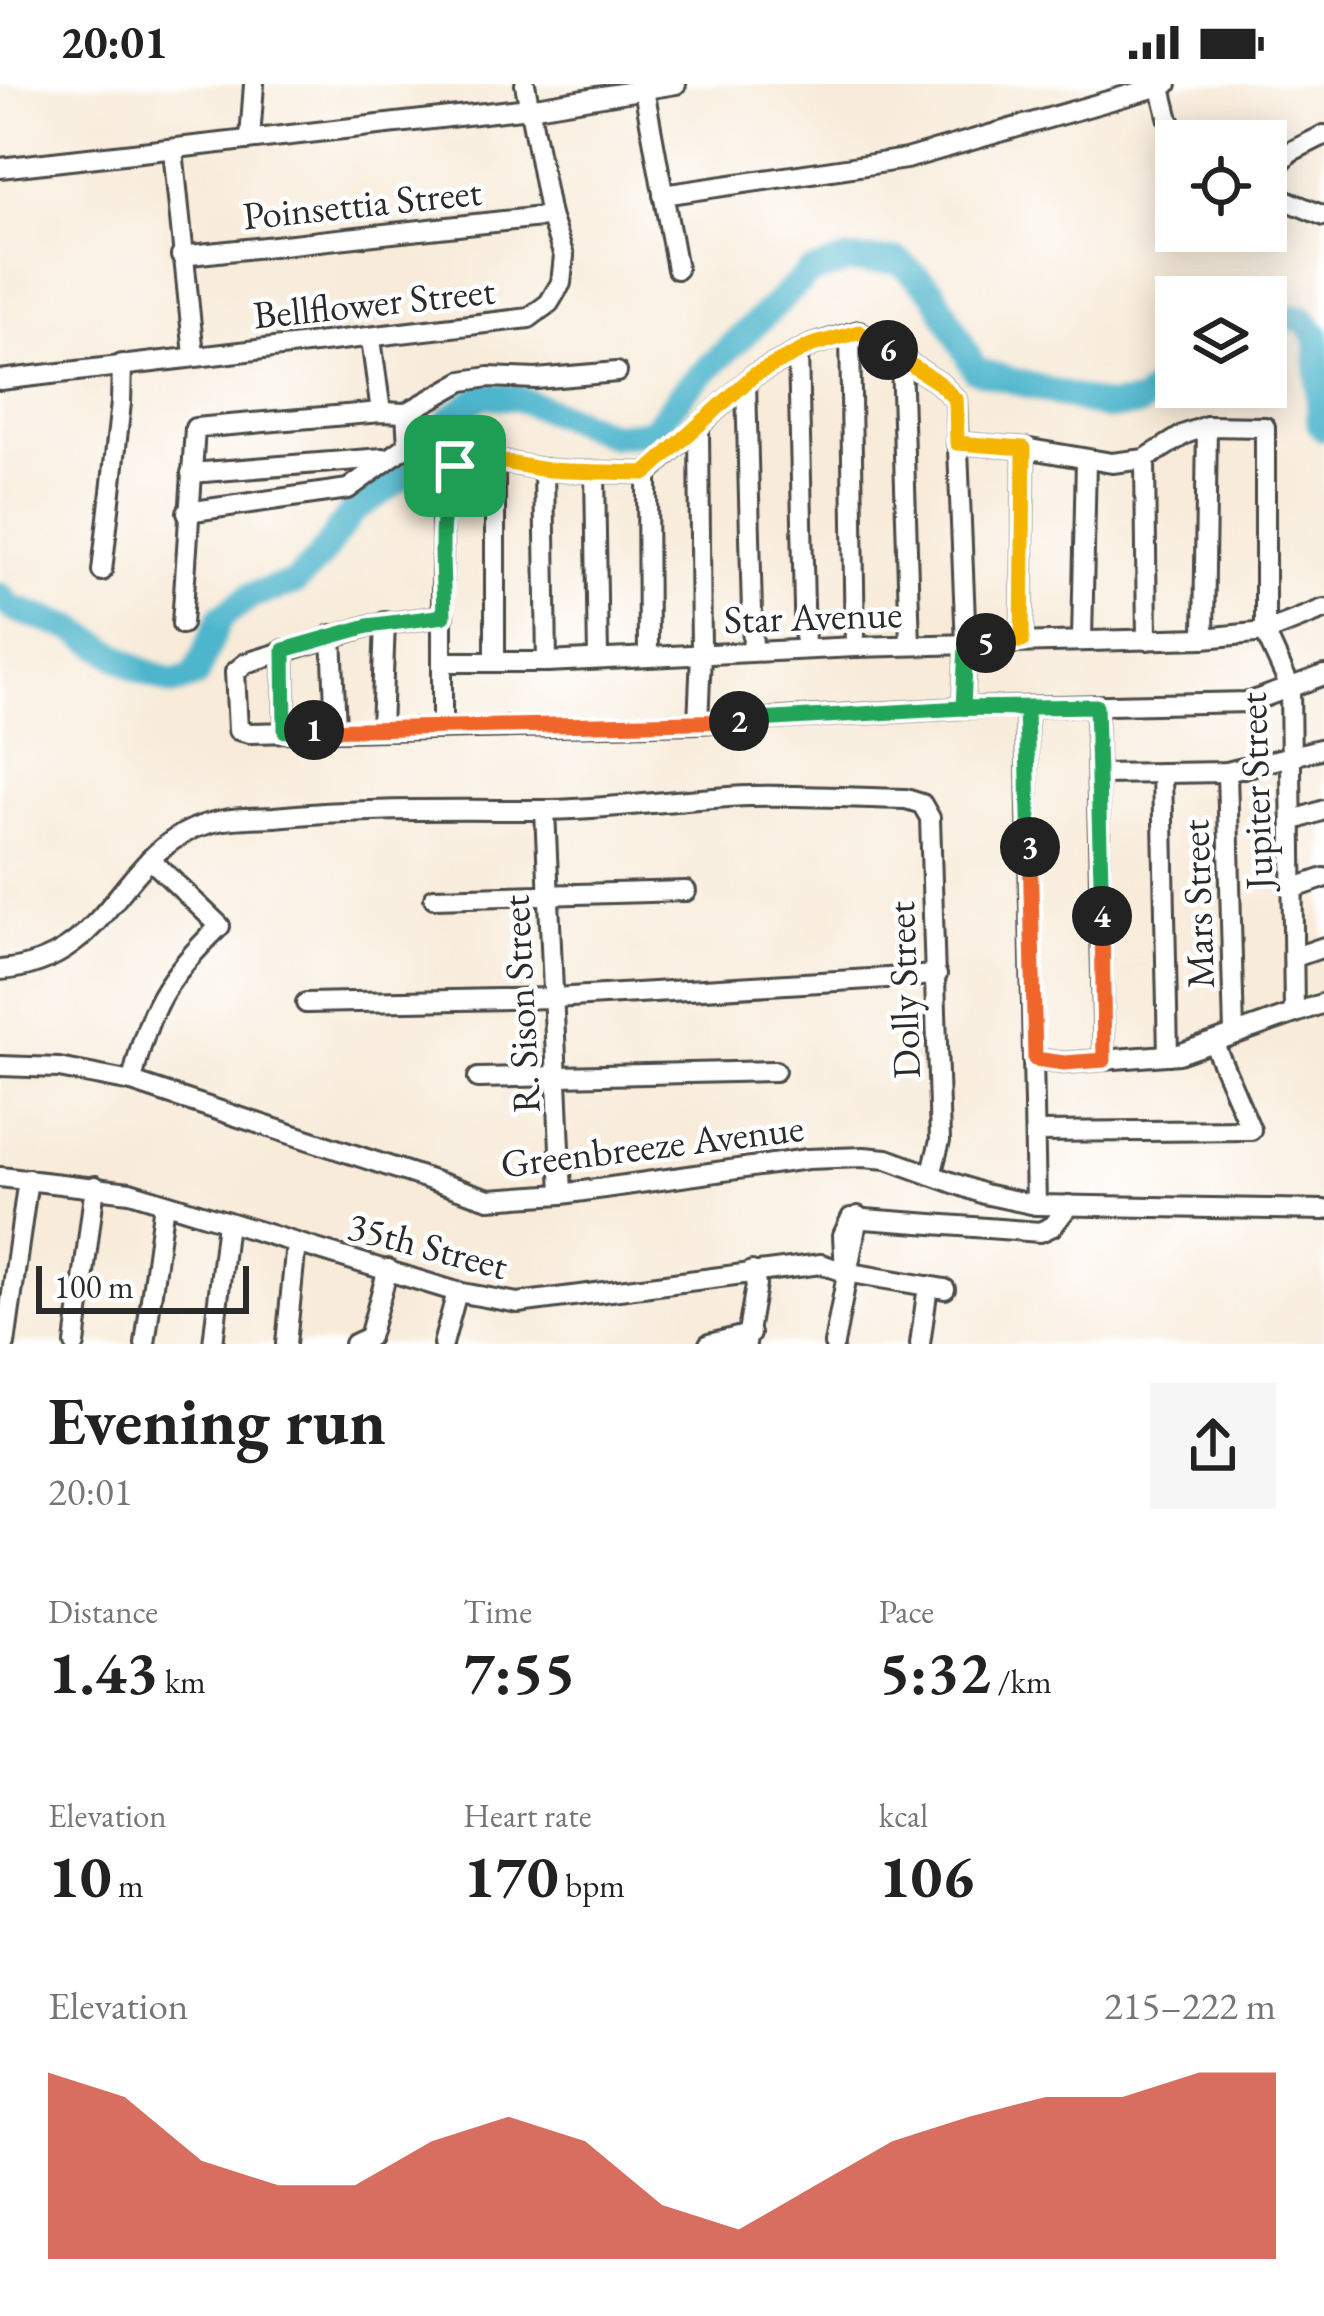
<!DOCTYPE html>
<meta charset="utf-8">
<style>
:root{--surface:#fff;--page:#f6f6f6;--text:#222;--muted:#767676;--accent:#c8321e}
body{margin:0;font-family:"EB Garamond",serif;background:var(--page);color:var(--text);height:100vh;display:flex;flex-direction:column;font-size:45px;white-space:nowrap}
*{box-sizing:border-box;margin:0}
p{font-size:39px;color:var(--muted)}
.icon{flex:none;width:66px;height:66px;fill:none;stroke:currentColor;stroke-width:2;stroke-linecap:round;stroke-linejoin:round}
.map{position:relative;height:1260px;overflow:hidden}
.sheet{display:flex;flex-direction:column;background:var(--surface);flex:1}
.sheet>*{flex:none}
.fabs{position:absolute;left:1155px;top:36px;display:grid;gap:24px}
.fabs a{display:grid;place-items:center;width:132px;height:132px;border-radius:0px;background:var(--surface);box-shadow:0 6px 30px #0003;font-size:60px}
.scale{position:absolute;left:36px;bottom:30px;width:213px;box-sizing:border-box;padding-left:12px;border:6px solid #2b2b2b;border-top:0;font-size:33px;line-height:42px;white-space:nowrap;color:#2b2b2b;-webkit-text-stroke:9px #fff;paint-order:stroke}
.pin{position:absolute;display:grid;place-items:center;width:102px;height:102px;color:#fff;margin:-51px;border-radius:24px;box-shadow:0 6px 18px #0006}
.km{position:absolute;width:60px;height:60px;margin:-30px;border-radius:50%;background:#222;color:#fff;font-size:33px;line-height:60px;text-align:center}
.round{display:grid;place-items:center;flex:none;width:126px;height:126px;border-radius:0px;background:var(--page)}
.overview{display:flex;align-items:center;justify-content:space-between;height:204px;padding:0 48px}
h1{font-size:66px;font-weight:700;line-height:90px}
.figures{display:grid;grid-template-columns:repeat(3,1fr);gap:18px;height:204px;padding:12px 48px}
.figures div{display:grid;align-content:center}
.figures b{font-size:60px;font-weight:700}
.figures small{font-size:33px;font-weight:400}
.figures p{font-size:33px}
.chart{height:336px;padding:24px 48px}
.chart p{display:flex;justify-content:space-between}
.chart svg{width:100%;height:216px;margin-top:12px;fill:var(--accent);opacity:.7}
.status{display:flex;justify-content:space-between;align-items:center;height:84px;padding:0 60px;background:var(--surface);direction:ltr}
.status svg{height:33px;fill:currentColor}
.map>svg:first-child{display:block}
</style>
<div class="status"><b>20:01</b><svg viewBox="0 0 49 12"><path d="M0 12V9h3v3zM5 12V6h3v6zM10 12V3h3v9zM15 12V0h3v12zM26 1h20v11H26zM47 4h2v5h-2z"/></svg></div>
<div class="map">
<svg width="1324" height="1260" viewBox="0 0 1324 1260">
<rect width="100%" height="100%" fill="#fff"/>
<filter id="ink" filterUnits="userSpaceOnUse"><feTurbulence type="fractalNoise" baseFrequency=".00833" numOctaves="2"/><feDisplacementMap in="SourceGraphic" scale="24" xChannelSelector="R" yChannelSelector="G"/><feConvolveMatrix kernelMatrix="1 2 1 2 8 2 1 2 1" color-interpolation-filters="sRGB"/></filter>
<filter id="wash" filterUnits="userSpaceOnUse"><feTurbulence type="fractalNoise" baseFrequency=".004" numOctaves="4" result="noise"/><feDisplacementMap in="SourceGraphic" scale="48" xChannelSelector="R" yChannelSelector="G"/><feGaussianBlur stdDeviation="2.7" result="paint"/><feColorMatrix in="noise" values="0 0 0 0 0 0 0 0 0 0 0 0 0 0 0 0 0 1.4 0 .05"/><feComposite in="paint" operator="in"/></filter>
<g filter="url(#wash)">
<rect width="100%" height="100%" fill="#f8ebd9"/>
<g fill="none" stroke-linecap="round" stroke-linejoin="round">
<!-- river -->
<g stroke="#4eb5cc" stroke-width="27">
<polyline points="1266,235 1302,234 1317,252 1320,339 1324,344"/>
<polyline points="0,512 12,524 74,545 136,584 173,599 195,592 221,533 252,511 294,499 316,478 352,428 412,387 452,333 483,311 517,314 612,351 651,348 687,304 808,190 846,177 899,177 934,208 975,286 1107,323 1140,320 1176,288"/>
</g>
</g>
</g>
<g filter="url(#ink)">
<g fill="none" stroke-linecap="round" stroke-linejoin="round">
<defs>
<g id="minor">
<polyline points="643,0 677,185"/>
<polyline points="1160,0 1169,36 1182,57"/>
<polyline points="250,55 254,0"/>
<polyline points="173,66 194,271"/>
<polyline points="0,84 529,24 676,0"/>
<polyline points="1266,94 1290,68 1324,51"/>
<polyline points="1266,108 1324,132"/>
<polyline points="663,111 906,75 1167,0"/>
<polyline points="181,172 550,132"/>
<polyline points="850,250 855,563"/>
<polyline points="371,255 381,328"/>
<polyline points="798,268 805,565"/>
<polyline points="901,275 910,561"/>
<polyline points="0,296 529,234 549,219 561,199 564,172 550,132 525,0"/>
<polyline points="746,299 753,567"/>
<polyline points="957,359 1024,364 1112,379 1145,375 1185,350 1207,342 1265,343 1265,548 1290,603 1294,929"/>
<polyline points="495,375 495,577"/>
<polyline points="1145,375 1147,556"/>
<path d="M455 383C489 368 516 383 550 386 582 388 614 388 647 389L754 291 812 261 859 247 939 299 956 316 966 561 963 624"/>
<polyline points="455,383 408,361 406,329 463,297 489,293 536,295 617,288"/>
<polyline points="544,385 547,578"/>
<polyline points="595,388 598,575"/>
<polyline points="191,389 383,374"/>
<polyline points="647,389 648,572"/>
<polyline points="187,428 348,405 408,361"/>
<polyline points="102,487 121,319 122,280"/>
<polyline points="444,532 368,542 246,579 235,588 238,646 250,649 698,639 963,624 1250,618 1324,591"/>
<polyline points="182,540 195,344 381,328 406,329"/>
<polyline points="332,551 336,645"/>
<polyline points="1204,554 1207,342"/>
<polyline points="1082,555 1086,376"/>
<polyline points="1022,557 1024,364"/>
<polyline points="284,566 285,647"/>
<polyline points="444,578 547,578 855,563 1204,554 1265,548 1324,525"/>
<polyline points="1096,622 1104,976"/>
<polyline points="1026,625 1036,1121"/>
<polyline points="698,639 701,570 699,344"/>
<polyline points="442,642 442,433 445,408 455,383"/>
<polyline points="381,645 385,538"/>
<polyline points="1227,688 1234,950"/>
<polyline points="1162,689 1168,971"/>
<polyline points="1100,690 1227,688 1324,664"/>
<polyline points="545,726 562,1110"/>
<polyline points="1292,737 1324,726"/>
<polyline points="1292,805 1324,794"/>
<polyline points="434,814 686,807"/>
<polyline points="1295,873 1324,863"/>
<path d="M0 886C114 878 117 764 210 739 230 733 254 734 274 733 363 724 451 726 540 726 610 726 680 714 750 712 802 711 854 714 906 715L922 720 930 734 940 1057 931 1091"/>
<polyline points="306,919 554,914 937,891"/>
<polyline points="1035,975 1064,979 1179,970 1324,919"/>
<polyline points="0,982 59,984 132,998 489,1115 562,1110 807,1075 864,1073 887,1075 984,1110 1036,1121 1324,1126"/>
<polyline points="478,994 775,987"/>
<path d="M132 998C148 924 166 894 220 842L150 775"/>
<polyline points="1036,1048 1251,1046 1214,960"/>
<polyline points="0,1093 130,1108 457,1208 518,1219 821,1180 845,1188 945,1205"/>
<polyline points="845,1188 843,1151 851,1134 1040,1148 1053,1142 1069,1121"/>
<polyline points="5,1260 28,1095"/>
<polyline points="75,1260 95,1102"/>
<polyline points="145,1260 164,1119"/>
<polyline points="213,1260 227,1138"/>
<polyline points="286,1260 296,1159"/>
<polyline points="354,1260 369,1253 388,1185"/>
<polyline points="443,1260 457,1208"/>
<polyline points="709,1260 750,1250"/>
<polyline points="746,1260 756,1201 752,1187"/>
<polyline points="834,1260 858,1132"/>
<polyline points="920,1260 928,1202"/>
</g>
</defs>
<!-- minor casing -->
<use href="#minor" stroke="#4a4845" stroke-width="24"/>
<!-- minor -->
<use href="#minor" stroke="#fff" stroke-width="18"/>
</g>
</g>
<g fill="none" stroke-linecap="round" stroke-linejoin="round" filter="url(#ink)">
<defs>
<path id="split-1" d="M314 646 285 647 284 566 368 542 444 532C443 481 436 430 455 382"/>
<polyline id="split-2" points="314,646 739,637"/>
<polyline id="split-3" points="739,637 963,624 1026,625 1030,763"/>
<polyline id="split-4" points="1030,763 1035,975 1064,979 1104,976 1102,832"/>
<polyline id="split-5" points="986,559 966,561 963,624 1096,622 1102,832"/>
<polyline id="split-6" points="888,266 939,299 956,316 957,359 1024,364 1022,557 986,559"/>
<path id="split-7" d="M455 382C488 368 516 383 550 386 582 388 614 388 646 389L754 291 812 261 859 248 888 266"/>
</defs>
<!-- split-1 casing -->
<use href="#split-1" stroke="#fff" stroke-width="24"/>
<!-- split-2 casing -->
<use href="#split-2" stroke="#fff" stroke-width="24"/>
<!-- split-3 casing -->
<use href="#split-3" stroke="#fff" stroke-width="24"/>
<!-- split-4 casing -->
<use href="#split-4" stroke="#fff" stroke-width="24"/>
<!-- split-5 casing -->
<use href="#split-5" stroke="#fff" stroke-width="24"/>
<!-- split-6 casing -->
<use href="#split-6" stroke="#fff" stroke-width="24"/>
<!-- split-7 casing -->
<use href="#split-7" stroke="#fff" stroke-width="24"/>
<!-- split-1 -->
<use href="#split-1" stroke="#22a559" stroke-width="15"/>
<!-- split-2 -->
<use href="#split-2" stroke="#f0652b" stroke-width="15"/>
<!-- split-3 -->
<use href="#split-3" stroke="#22a559" stroke-width="15"/>
<!-- split-4 -->
<use href="#split-4" stroke="#f0652b" stroke-width="15"/>
<!-- split-5 -->
<use href="#split-5" stroke="#22a559" stroke-width="15"/>
<!-- split-6 -->
<use href="#split-6" stroke="#f5b400" stroke-width="15"/>
<!-- split-7 -->
<use href="#split-7" stroke="#f5b400" stroke-width="15"/>
</g>
<g text-anchor="middle" stroke-width="9" stroke-linejoin="round" paint-order="stroke">
<!-- street labels -->
<g font-size="39" fill="#2b2b2b" stroke="#fff">
<text transform="translate(362 119) rotate(-6)" y="14">Poinsettia Street</text>
<text transform="translate(374 218) rotate(-6)" y="14">Bellflower Street</text>
<text transform="translate(813 532) rotate(-2)" y="14">Star Avenue</text>
<text transform="translate(1255 707) rotate(-92)" y="14">Jupiter Street</text>
<text transform="translate(1197 820) rotate(-92)" y="14">Mars Street</text>
<text transform="translate(903 906) rotate(-92)" y="14">Dolly Street</text>
<text transform="translate(520 920) rotate(-93)" y="14">R. Sison Street</text>
<text transform="translate(652 1061) rotate(-7)" y="14">Greenbreeze Avenue</text>
<text transform="translate(428 1161) rotate(15)" y="14">35th Street</text>
</g>
</g>
</svg>
<div class="fabs">
<a><svg class="icon" aria-label="locate" viewBox="0 0 24 24"><circle cx="12" cy="12" r="6"/><path d="M12 2v4M12 18v4M2 12h4M18 12h4"/></svg></a>
<a><svg class="icon" aria-label="layers" viewBox="0 0 24 24"><path d="M12 4l9 5-9 5-9-5zM3 14l9 5 9-5"/></svg></a>
</div>
<div class="scale">100 m</div>
<div class="pin" style="left:455px;top:382px;background:#1e9e55"><svg class="icon" aria-label="arrive" viewBox="0 0 24 24"><path d="M6 21V4h12l-3 4 3 4H6"/></svg></div>
<b class="km" style="left:314px;top:646px">1</b>
<b class="km" style="left:739px;top:637px">2</b>
<b class="km" style="left:1030px;top:763px">3</b>
<b class="km" style="left:1102px;top:832px">4</b>
<b class="km" style="left:986px;top:559px">5</b>
<b class="km" style="left:888px;top:266px">6</b>
</div>
<section class="sheet">
<div class="overview"><div><h1>Evening run</h1><p>20:01</p></div><a class="round"><svg class="icon" aria-label="share" viewBox="0 0 24 24"><path d="M12 15V3M7 8l5-5 5 5M5 13v7h14v-7"/></svg></a></div>
<div class="figures">
<div><p>Distance</p><b>1.43<small> km</small></b></div>
<div><p>Time</p><b>7:55</b></div>
<div><p>Pace</p><b>5:32<small> /km</small></b></div>
</div>
<div class="figures">
<div><p>Elevation</p><b>10<small> m</small></b></div>
<div><p>Heart rate</p><b>170<small> bpm</small></b></div>
<div><p>kcal</p><b>106</b></div>
</div>
<div class="chart"><p><span>Elevation</span>215–222 m</p>
<svg viewBox="0 0 160 44" preserveAspectRatio="none"><path d="M0 44V6L10 11L20 24L30 29L40 29L50 20L60 15L70 20L80 33L90 38L100 29L110 20L120 15L130 11L140 11L150 6L160 6V44z"/></svg>
</div>
</section>
